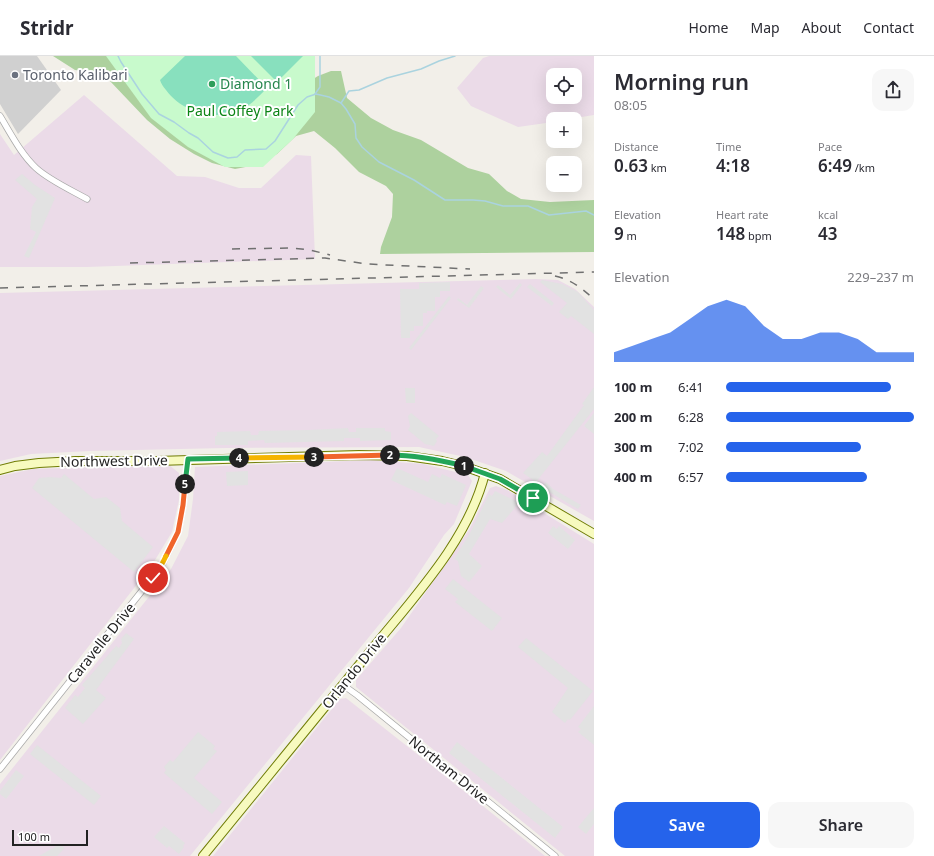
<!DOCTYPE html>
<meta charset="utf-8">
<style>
:root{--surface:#fff;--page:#f7f7f7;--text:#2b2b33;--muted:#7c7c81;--line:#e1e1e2;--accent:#2563eb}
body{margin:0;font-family:"Noto Sans",sans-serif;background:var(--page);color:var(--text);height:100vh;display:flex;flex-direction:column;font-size:15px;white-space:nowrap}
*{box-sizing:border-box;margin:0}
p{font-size:13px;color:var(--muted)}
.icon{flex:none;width:22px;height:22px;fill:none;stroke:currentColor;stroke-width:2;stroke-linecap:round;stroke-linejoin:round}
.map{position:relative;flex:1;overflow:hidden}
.sheet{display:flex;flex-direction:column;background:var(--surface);width:340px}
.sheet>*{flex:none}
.tools{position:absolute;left:546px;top:12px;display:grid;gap:8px}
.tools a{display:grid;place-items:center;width:36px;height:36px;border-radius:8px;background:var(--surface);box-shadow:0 4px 16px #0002;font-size:20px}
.scale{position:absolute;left:12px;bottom:10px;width:76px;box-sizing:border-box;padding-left:4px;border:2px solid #222;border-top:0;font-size:11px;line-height:14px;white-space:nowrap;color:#222;-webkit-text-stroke:3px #fff;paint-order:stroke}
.pin{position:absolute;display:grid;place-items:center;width:34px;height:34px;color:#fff;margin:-17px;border:2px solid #fff;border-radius:50%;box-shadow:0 1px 4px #0007}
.km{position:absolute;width:20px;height:20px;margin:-10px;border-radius:50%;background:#222;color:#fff;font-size:11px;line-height:20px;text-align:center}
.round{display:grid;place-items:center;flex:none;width:42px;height:42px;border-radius:12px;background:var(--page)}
.summary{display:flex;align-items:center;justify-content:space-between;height:68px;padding:0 20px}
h1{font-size:22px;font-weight:600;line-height:30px}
.figures{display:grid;grid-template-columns:repeat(3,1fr);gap:6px;height:68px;padding:4px 20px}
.figures div{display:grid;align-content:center}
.figures b{font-size:17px;font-weight:600}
.figures small{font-size:11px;font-weight:400}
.figures p{font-size:11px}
.chart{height:112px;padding:8px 20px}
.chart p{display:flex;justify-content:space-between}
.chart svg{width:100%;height:72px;margin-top:4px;fill:var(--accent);opacity:.7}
.button{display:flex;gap:8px;margin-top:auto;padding:8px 20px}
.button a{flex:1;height:46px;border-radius:12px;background:var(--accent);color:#fff;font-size:16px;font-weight:600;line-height:46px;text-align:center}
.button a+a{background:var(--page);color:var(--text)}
ul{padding:0 20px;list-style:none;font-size:13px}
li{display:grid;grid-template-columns:64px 48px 1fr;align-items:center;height:30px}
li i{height:10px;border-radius:5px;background:var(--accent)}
header{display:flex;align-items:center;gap:24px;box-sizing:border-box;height:56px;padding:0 20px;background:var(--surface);border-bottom:1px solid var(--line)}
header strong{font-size:19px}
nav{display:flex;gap:22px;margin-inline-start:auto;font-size:14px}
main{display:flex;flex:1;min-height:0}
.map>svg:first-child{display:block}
</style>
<header>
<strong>Stridr</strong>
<nav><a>Home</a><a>Map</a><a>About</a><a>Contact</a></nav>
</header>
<main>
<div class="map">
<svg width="594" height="800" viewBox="0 0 594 800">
<rect width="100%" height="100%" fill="#f2efe9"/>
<!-- industrial -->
<g fill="#ebdbe8" fill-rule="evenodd">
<path d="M489 0H594V59L569 63H553V66L518 71 471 50 457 32 483 2ZM553 19H575V41H553Z"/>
<polygon points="84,39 177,120 205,121 239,132 261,132 296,99 311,100 315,203 87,211 0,211 0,78 14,99"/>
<polygon points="536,223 558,224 575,233 594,251 594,465 506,415 465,401 419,391 226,392 90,395 31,398 0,405 0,237"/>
<polygon points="372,404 423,408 468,419 472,425 454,468 444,479 409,532 190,800 0,800 0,728 171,513 188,480 193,443 195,411"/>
<polygon points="169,409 179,417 179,444 172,476 152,509 0,704 0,420 33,413"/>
<polygon points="496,430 507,434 594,488 594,800 565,800 356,631 356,624 401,572 469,474 490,432"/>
<polygon points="346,642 483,750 545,800 213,800 340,643"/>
</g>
<!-- religious -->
<polygon fill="#d0d0d0" points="0,0 37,0 61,34 18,78 0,48"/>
<!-- forest -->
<polygon fill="#add19e" points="53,0 125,0 278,45 318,20 331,15 341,15 347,42 371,62 393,74 421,84 468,112 489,118 507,135 521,143 550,146 594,144 594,196 380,198 381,191 392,161 393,138 386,130 359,116 335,92 314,75 296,80 277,98 256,109 235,113 212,107 194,98 170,83 147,64 109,24 96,17 75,14"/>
<!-- park -->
<polygon fill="#c8facc" points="106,0 315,0 315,56 293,83 263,111 225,111 188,91 151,62"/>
<!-- pitch -->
<g fill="#88e0be">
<path d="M185 0H236L267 32C259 40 251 49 241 54 215 65 183 57 166 34 163 31 161 27 160 24Z"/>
<polygon points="251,0 303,0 277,26"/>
</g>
<!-- parking -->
<g fill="#e2e2e2">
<polygon points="22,118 35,129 55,142 29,202 24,200 36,176 30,173 32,151 37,143 15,124"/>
<polygon points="542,224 562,228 578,236 594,254 594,278 571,260 568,263 559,256 567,247 540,226"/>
<polygon points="450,226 450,235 440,235 440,241 435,241 435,255 427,255 427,257 423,257 423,270 414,270 414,275 410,275 410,282 401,282 400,233 419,233 419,227"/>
<polygon points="520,227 522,229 511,243 496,231 498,229 510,239"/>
<polygon points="530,228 554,247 552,250 527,231"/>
<polygon points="481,230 484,232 469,252 457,244 458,242 467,249"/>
<polygon points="449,240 451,242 411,294 409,292"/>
<polygon points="594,331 594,353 536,426 523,417 542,396 547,400 584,349 582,348"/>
<polygon points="405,332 415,332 415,347 406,347"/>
<polygon points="411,357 439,380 436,383 437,385 434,390 425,388 408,374 410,370 408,360"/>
<polygon points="594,357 594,378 584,370"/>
<polygon points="348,372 349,376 356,376 356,372 385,372 385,375 391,376 391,384 360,385 360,382 344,382 344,385 265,387 264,384 248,385 248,389 215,389 215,380 217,380 217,376 250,375 251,379 258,379 259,375 308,374"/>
<polygon points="397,412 428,426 432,418 440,422 442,418 466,429 457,450 447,446 445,449 391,424"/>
<polygon points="248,415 248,429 227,430 226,416"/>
<polygon points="64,418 94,443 106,441 120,452 122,465 153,491 134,516 32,432 39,422 50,421 61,422"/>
<polygon points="546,426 553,433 581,449 578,453 551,437 543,430"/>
<polygon points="495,435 518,446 514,453 502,467 490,463 469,498 482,510 469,526 461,520 458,505 454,503 470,477 489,438 492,440"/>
<polygon points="553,470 557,473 559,470 575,484 568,493 548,477"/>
<polygon points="453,523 502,562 492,575 455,546 458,543 445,533"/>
<polygon points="126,577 134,583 96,634 106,642 83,668 65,652 75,639 78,641 85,632 82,629 116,590 119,592 122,587 121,583"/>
<polygon points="526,582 593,635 570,664 568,663 565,667 552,656 568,632 518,591"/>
<polygon points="594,650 594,689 578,676 581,673 578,671"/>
<polygon points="198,676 215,690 213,693 217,695 194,722 222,746 212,758 164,717 166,714 164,711 170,704 173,706"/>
<polygon points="457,686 563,771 555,782 449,697"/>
<polygon points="37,689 101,740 94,749 30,698"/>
<polygon points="16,714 24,720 6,743 0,738 0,735"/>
<polygon points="594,752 594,768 586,778 578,771"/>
<polygon points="164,770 185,787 183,790 184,791 179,798 169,790 167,792 154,781"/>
<polygon points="60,788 65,792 57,800 39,800"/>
</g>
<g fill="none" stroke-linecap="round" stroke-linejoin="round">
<!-- stream -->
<g stroke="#aad3df" stroke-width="1.5">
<polyline points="118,0 121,6 142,38 159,58 174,66 189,77 198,82 213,96 228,102 237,101 245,94 266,93 275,85 298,49 307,41 316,38 329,41 341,47 346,53 355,68 356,82 362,91 379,106 414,124 445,144 473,144 485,145 503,150 528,150 549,159 586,155 594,159"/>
<polyline points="315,38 320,31 320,0"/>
<polyline points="341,47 349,35 359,34 387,22 421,13 439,5 455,0"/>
</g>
<defs>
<g id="street">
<path d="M0 60C11 78 21 98 36 112 49 124 71 134 87 143"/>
<polyline points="343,629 357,639 555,800"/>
<polyline points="0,713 153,521 163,507 178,476 183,449 188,403"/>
</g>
<g id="secondary">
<polyline points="0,414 15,410 39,407 76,405 157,405 359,399 407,400 442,405 463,410 500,423 594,478"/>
<path d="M203 800C258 732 313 666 368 598 411 544 468 486 485 417"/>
</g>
</defs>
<!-- street casing -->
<use href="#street" stroke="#a9a9a9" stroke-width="7"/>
<!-- secondary casing -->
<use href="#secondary" stroke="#707d05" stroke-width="10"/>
<!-- street -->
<use href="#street" stroke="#fff" stroke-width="5.5"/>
<!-- secondary -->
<use href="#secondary" stroke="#f7fabf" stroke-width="8"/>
<!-- rail -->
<g stroke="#707070" stroke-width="1.5" stroke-dasharray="8 8" stroke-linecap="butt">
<polyline points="232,193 292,192 310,194 330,199"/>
<polyline points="130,207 325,202 367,208 470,213"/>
<path d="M555 220C572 224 581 232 594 243"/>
<polyline points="0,232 594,216"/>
</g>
</g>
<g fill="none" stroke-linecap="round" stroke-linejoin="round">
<defs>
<polyline id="split-1" points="464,410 500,423 533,442"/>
<path id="split-2" d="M390 399C415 399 440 404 464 410"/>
<polyline id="split-3" points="314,401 390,399"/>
<polyline id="split-4" points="239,402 314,401"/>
<polyline id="split-5" points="185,428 188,403 239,402"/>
<polyline id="split-6" points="166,500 178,476 183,449 185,428"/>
<polyline id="split-7" points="153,522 163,506 166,500"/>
</defs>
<!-- split-1 casing -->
<use href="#split-1" stroke="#fff" stroke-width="8"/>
<!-- split-2 casing -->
<use href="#split-2" stroke="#fff" stroke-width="8"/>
<!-- split-3 casing -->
<use href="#split-3" stroke="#fff" stroke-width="8"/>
<!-- split-4 casing -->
<use href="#split-4" stroke="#fff" stroke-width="8"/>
<!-- split-5 casing -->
<use href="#split-5" stroke="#fff" stroke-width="8"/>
<!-- split-6 casing -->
<use href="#split-6" stroke="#fff" stroke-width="8"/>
<!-- split-7 casing -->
<use href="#split-7" stroke="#fff" stroke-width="8"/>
<!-- split-1 -->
<use href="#split-1" stroke="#22a559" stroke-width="5"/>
<!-- split-2 -->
<use href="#split-2" stroke="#22a559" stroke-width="5"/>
<!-- split-3 -->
<use href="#split-3" stroke="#f0652b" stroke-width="5"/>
<!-- split-4 -->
<use href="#split-4" stroke="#f5b400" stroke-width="5"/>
<!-- split-5 -->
<use href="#split-5" stroke="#22a559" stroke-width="5"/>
<!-- split-6 -->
<use href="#split-6" stroke="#f0652b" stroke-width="5"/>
<!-- split-7 -->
<use href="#split-7" stroke="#f5b400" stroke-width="5"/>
</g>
<!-- markers -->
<circle fill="#6b7280" stroke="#fff" stroke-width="1.5" cx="15" cy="19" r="4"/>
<circle fill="#2e9e5b" stroke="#fff" stroke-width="1.5" cx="212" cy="28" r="4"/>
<g text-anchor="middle" stroke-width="4" stroke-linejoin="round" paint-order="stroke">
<!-- worship labels -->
<g font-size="14" fill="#5b616d" stroke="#fff" text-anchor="start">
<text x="23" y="24">Toronto Kalibari</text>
</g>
<!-- leisure labels -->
<g font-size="14" fill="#27864d" stroke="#fff" text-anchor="start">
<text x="220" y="33">Diamond 1</text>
</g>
<!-- park labels -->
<g font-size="14" fill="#0c8416" stroke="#fff">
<text x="240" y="60">Paul Coffey Park</text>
</g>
<!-- street labels -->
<g font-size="14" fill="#222" stroke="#fff">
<text transform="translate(114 405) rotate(-1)" y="5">Northwest Drive</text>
<text transform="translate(101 587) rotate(-51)" y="5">Caravelle Drive</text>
<text transform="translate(354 615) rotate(-51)" y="5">Orlando Drive</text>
<text transform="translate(449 714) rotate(39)" y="5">Northam Drive</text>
</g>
</g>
</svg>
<div class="tools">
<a><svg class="icon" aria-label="locate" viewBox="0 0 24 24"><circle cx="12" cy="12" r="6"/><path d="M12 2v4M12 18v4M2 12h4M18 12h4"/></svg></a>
<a>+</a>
<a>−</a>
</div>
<div class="scale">100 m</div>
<div class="pin" style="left:533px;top:442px;background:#1e9e55"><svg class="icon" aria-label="arrive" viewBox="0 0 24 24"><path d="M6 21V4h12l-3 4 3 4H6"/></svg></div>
<div class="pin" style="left:153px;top:522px;background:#d93025"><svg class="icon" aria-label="check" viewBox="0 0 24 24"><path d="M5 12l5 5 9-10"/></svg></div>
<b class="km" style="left:464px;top:410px">1</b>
<b class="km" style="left:390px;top:399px">2</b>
<b class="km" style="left:314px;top:401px">3</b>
<b class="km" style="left:239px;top:402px">4</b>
<b class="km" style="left:185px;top:428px">5</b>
</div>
<section class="sheet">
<div class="summary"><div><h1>Morning run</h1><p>08:05</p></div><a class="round"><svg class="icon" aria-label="share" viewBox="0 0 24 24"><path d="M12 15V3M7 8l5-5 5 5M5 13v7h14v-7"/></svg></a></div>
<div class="figures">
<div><p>Distance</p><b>0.63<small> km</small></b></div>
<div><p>Time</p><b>4:18</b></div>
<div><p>Pace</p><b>6:49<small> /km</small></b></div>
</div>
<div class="figures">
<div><p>Elevation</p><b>9<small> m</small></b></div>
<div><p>Heart rate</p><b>148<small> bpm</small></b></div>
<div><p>kcal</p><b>43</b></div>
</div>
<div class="chart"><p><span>Elevation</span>229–237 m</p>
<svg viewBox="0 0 160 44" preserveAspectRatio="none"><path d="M0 44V38L10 34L20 30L30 26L40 18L50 10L60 6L70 10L80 22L90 30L100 30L110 26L120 26L130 30L140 38L150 38L160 38V44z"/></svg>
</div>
<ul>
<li><b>100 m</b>6:41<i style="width:88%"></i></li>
<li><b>200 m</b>6:28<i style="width:100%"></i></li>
<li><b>300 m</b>7:02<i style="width:72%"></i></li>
<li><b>400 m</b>6:57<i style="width:75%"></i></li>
</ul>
<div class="button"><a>Save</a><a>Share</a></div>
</section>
</main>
